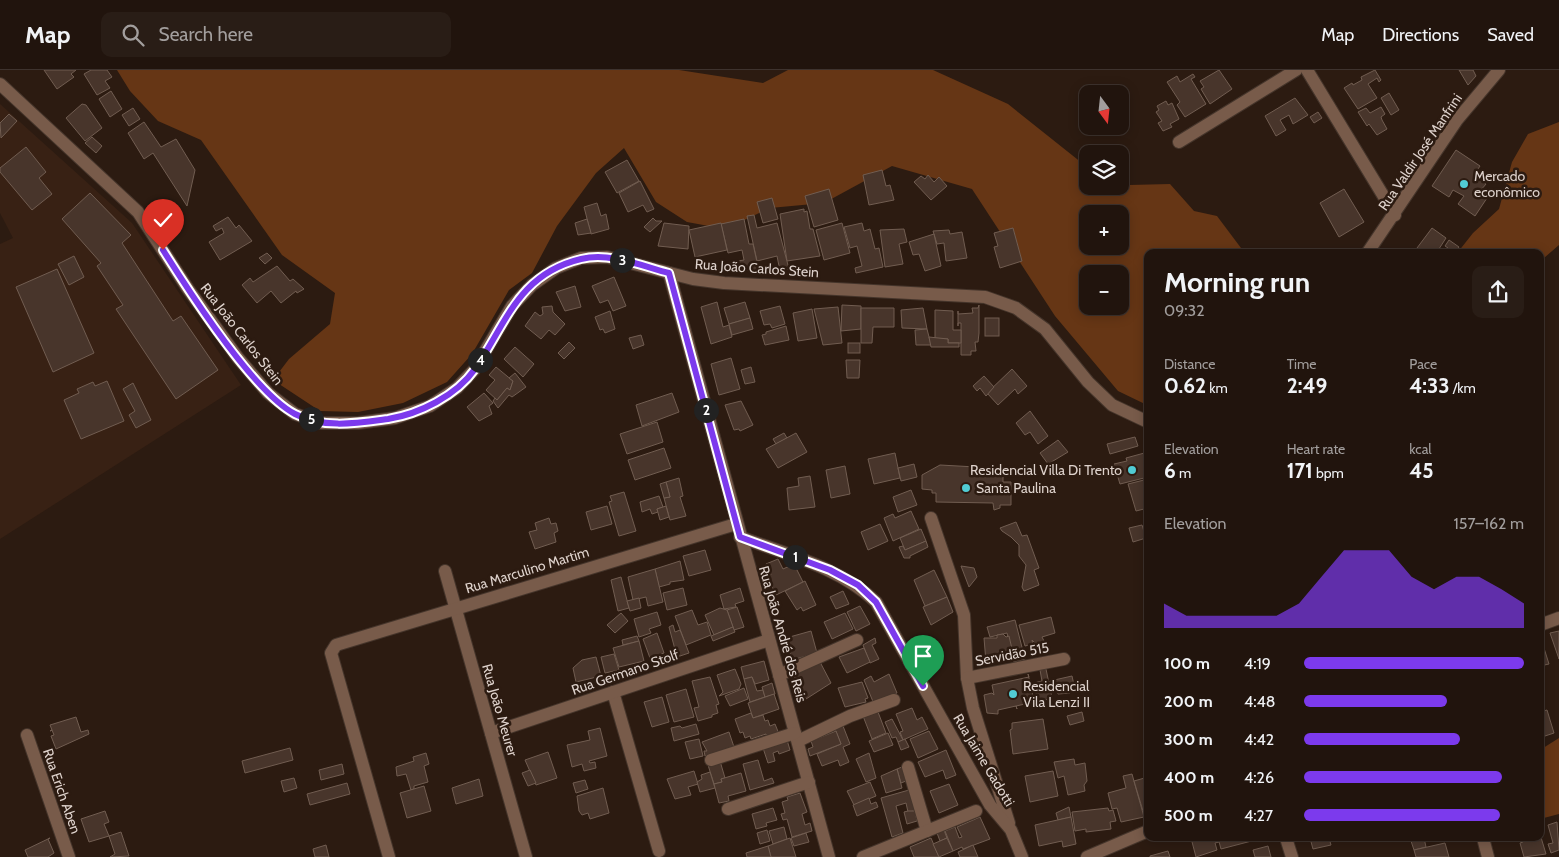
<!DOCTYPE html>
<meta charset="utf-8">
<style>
:root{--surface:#21140d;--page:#291d16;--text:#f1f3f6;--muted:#a29e9d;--line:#3e332e;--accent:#7c3aed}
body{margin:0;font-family:Cabin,sans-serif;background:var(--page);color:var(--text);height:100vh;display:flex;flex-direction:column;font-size:19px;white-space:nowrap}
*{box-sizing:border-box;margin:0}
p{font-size:16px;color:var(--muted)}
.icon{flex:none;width:28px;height:28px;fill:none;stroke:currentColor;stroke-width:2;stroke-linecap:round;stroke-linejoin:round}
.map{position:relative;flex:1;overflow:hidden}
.sheet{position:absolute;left:1144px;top:179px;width:400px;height:592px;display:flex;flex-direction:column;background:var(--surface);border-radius:10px;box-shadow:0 2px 12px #0003,0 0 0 1px var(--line)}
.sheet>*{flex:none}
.needle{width:32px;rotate:165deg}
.controls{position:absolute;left:1079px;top:15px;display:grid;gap:10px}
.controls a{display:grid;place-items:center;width:50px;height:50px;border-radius:10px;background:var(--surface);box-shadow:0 2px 12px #0003,0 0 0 1px var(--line);font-size:25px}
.pin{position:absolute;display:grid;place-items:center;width:42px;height:42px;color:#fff;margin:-51px -21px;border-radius:50% 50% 50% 0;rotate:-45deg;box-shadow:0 0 5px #0007}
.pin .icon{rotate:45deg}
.km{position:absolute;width:25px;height:25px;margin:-12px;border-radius:50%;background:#222;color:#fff;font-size:14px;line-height:25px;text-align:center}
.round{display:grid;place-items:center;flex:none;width:52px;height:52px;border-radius:10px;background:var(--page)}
.overview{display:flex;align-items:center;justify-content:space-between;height:85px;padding:0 20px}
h1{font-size:28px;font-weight:700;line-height:38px}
.figures{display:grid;grid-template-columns:repeat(3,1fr);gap:8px;height:85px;padding:5px 20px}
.figures div{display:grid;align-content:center}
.figures b{font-size:21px;font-weight:700}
.figures small{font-size:14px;font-weight:400}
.figures p{font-size:14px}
.chart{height:140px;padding:10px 20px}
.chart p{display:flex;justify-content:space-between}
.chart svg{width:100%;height:90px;margin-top:5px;fill:var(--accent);opacity:.7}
ul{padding:0 20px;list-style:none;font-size:16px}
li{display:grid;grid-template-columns:80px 60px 1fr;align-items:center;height:38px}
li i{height:12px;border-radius:6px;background:var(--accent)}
header{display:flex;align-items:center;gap:30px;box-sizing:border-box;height:70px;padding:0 25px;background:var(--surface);border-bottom:1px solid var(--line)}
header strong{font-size:24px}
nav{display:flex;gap:28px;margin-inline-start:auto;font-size:18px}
.search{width:350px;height:45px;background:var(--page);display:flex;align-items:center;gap:12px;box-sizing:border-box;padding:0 18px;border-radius:10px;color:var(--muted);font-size:19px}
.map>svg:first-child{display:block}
</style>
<header>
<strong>Map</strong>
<div class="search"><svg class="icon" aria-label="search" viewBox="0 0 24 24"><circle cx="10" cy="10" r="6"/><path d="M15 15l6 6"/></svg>Search here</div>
<nav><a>Map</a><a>Directions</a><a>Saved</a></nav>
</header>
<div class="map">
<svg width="1559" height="787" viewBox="0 0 1559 787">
<rect width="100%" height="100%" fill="#2c1b11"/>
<!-- built -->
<polygon fill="#382114" points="0,34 132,153 241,315 0,469 0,174 13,168 0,143"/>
<!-- forest -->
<g fill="#663615" fill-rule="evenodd">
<path d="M117 0H679L763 13 788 0H933L1008 34 1087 97 1088 116 1170 114 1194 141 1217 146 1244 182H1148L1147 335 1118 321 1055 246 972 119 892 96 824 133 770 138 725 159 687 152 656 132 624 78 596 103 557 156 532 203 509 220 472 284 447 312 403 333 358 342 320 341 273 310 289 289 330 254 335 223 282 185 201 70 158 51 130 21ZM1088 144H1120V176H1088ZM1088 204H1120V236H1088Z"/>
<polygon points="1559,52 1559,175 1544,188 1540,202 1540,182 1458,182 1473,163 1499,139 1512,92 1528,64"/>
<polygon points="1559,668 1559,744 1540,749 1540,680"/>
</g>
<!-- building -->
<g fill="#48352b" stroke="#715d51">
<polygon points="44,0 76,0 71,4 74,7 57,19"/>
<polygon points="91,0 107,0 112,7 105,11 110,18 97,25 84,4"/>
<polygon points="1219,0 1232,19 1210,34 1201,19 1204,17 1200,11"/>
<polygon points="1375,0 1381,10 1379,12 1377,8 1368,14 1377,28 1358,39 1344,18 1352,13 1353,15 1362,10 1361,7"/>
<polygon points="1459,0 1473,0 1476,6 1468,15"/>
<polygon points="1193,4 1195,7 1191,9 1206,34 1185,47 1177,35 1180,32 1167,12 1177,6 1180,12"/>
<polygon points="111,21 122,39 110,47 99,29"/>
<polygon points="1389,23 1399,40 1391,45 1381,28"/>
<polygon points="1295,28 1308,45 1293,54 1289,45 1280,50 1286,60 1276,66 1265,46"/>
<polygon points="1166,31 1168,35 1172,33 1179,49 1170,54 1172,57 1163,61 1158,53 1162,51 1156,42 1159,40 1157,36"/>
<polygon points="82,34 86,35 102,58 85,71 66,48"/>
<polygon points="1381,37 1385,44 1381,47 1382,50 1387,59 1377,65 1369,54 1367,56 1358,42 1366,38 1370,43"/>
<polygon points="133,38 140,49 129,56 122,45"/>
<polygon points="1318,42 1322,48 1314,53 1310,47"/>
<polygon points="9,44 17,51 1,68 0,53"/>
<polygon points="144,52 161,77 176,69 195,100 187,136 153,83 144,89 128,63"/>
<polygon points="92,67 102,76 96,83 85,73"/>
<polygon points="26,77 46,102 39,108 52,124 32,140 0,102 0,98"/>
<polygon points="1456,80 1480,96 1474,105 1486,114 1481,120 1489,125 1475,146 1458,134 1464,126 1453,120 1449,127 1432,116"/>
<polygon points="627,90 639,111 617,123 605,102"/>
<polygon points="882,100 886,116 890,115 894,130 869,135 863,105"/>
<polygon points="928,105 934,112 939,107 947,116 931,130 914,112 921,106 925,109"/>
<polygon points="640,111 654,139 647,142 643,135 628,142 619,123"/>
<polygon points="829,119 838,150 814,157 805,126"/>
<polygon points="1344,119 1364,152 1339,167 1320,133"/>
<polygon points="90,123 131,165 122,173 173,251 181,246 218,300 176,329 116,239 123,235 97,196 101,193 62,149"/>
<polygon points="772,128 778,149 763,153 757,132"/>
<polygon points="597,133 601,146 606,144 609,159 591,164 584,137"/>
<polygon points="804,139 804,142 807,141 810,159 813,159 820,186 787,191 780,144"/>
<polygon points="754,145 757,158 777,153 789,199 780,201 777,186 757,191 747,146"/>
<polygon points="228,147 236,158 239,155 252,171 220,190 209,172 224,163 222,158 216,161 213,156"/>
<polygon points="653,148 656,151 662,151 650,162 644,157"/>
<polygon points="587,149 591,163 578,165 575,153"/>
<polygon points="744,149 749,174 753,174 759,201 740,200 738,191 744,190 742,180 728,183 721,154"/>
<polygon points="664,153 689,156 688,179 658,176"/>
<polygon points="721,153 727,180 695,187 689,160"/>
<polygon points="842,153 850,183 824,190 816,160"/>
<polygon points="862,153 864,161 870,159 875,179 879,178 883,197 856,203 855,198 862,196 857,176 850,178 844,157"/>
<polygon points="1013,158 1022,191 1000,198 994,177 998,176 994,163"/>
<polygon points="1432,158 1446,168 1437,182 1414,182"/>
<polygon points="904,159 907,172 899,174 903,194 885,197 880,160"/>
<polygon points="949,160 950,164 962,162 967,188 946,191 944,173 937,174 933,161"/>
<polygon points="934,164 941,196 925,201 919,184 913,185 909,172"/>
<polygon points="1449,170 1459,177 1455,182 1445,182 1448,178 1445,176"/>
<polygon points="267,183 272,188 265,194 259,188"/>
<polygon points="74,186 84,207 69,215 58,194"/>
<polygon points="277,196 290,211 293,209 304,219 297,223 296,221 281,233 271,221 257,233 242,215 250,208 253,212"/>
<polygon points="57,199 94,283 53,302 16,217"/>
<polygon points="614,207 626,236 613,241 608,230 600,233 592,216"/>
<polygon points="575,216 581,237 565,241 556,222"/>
<polygon points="717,232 723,257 729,255 732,267 711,274 701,237"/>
<polygon points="745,232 750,248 729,254 724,238"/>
<polygon points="842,235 861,236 861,259 841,261"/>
<polygon points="979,235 979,263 978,272 975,272 976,281 971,281 971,285 961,285 961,253 958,253 958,256 958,241 958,244 973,243 972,238 978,238"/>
<polygon points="552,236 553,242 565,254 555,265 549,260 541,269 525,256 535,242 540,246 543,244 542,237"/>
<polygon points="780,236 785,254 772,258 770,254 764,255 760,241"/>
<polygon points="838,237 842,273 823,275 814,239"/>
<polygon points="861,238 894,238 894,257 873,257 872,273 861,273"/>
<polygon points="923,238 927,259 902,258 901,240"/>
<polygon points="812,239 817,268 798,271 793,243"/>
<polygon points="935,240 953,241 953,260 961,260 961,273 948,273 948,269 935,269"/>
<polygon points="610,241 615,259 605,263 603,259 600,260 595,247"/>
<polygon points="750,248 753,259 732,265 729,254"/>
<rect x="985" y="248" width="14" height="18"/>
<polygon points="786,256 789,270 765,275 762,265 766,264 766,262"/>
<polygon points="927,259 931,275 916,275 915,260"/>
<polygon points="641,265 644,275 633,279 629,268"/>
<polygon points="929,267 948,269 948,273 959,273 959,277 931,277"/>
<polygon points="569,272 575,278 564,289 558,283"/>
<rect x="848" y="273" width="12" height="10"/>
<polygon points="515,277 534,294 523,307 504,289"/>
<polygon points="731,288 740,319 719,325 711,294"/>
<polygon points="846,290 860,290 859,308 847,308"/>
<polygon points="496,297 513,311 510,320 507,318 497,330 486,320 495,310 489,305"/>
<polygon points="751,297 755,312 745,314 741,300"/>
<polygon points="1012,299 1027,316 1018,324 1015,319 998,335 987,323"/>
<polygon points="515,303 526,317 512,327 509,325 498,338 493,331 495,328 497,330 507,318 510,320 513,311 509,308"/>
<polygon points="984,306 994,317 986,326 980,318 977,321 973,316"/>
<polygon points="107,311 124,351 81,369 64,330 79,323 77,319 93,312 95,316"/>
<polygon points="133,313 151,350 136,358 129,345 135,341 123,319"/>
<polygon points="484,323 493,333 489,336 492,344 479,351 467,337"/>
<polygon points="672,323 679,342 642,356 636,335"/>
<polygon points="741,331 753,355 740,361 739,359 734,360 725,335"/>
<polygon points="1030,341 1048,366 1038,374 1030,362 1025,365 1016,353"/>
<polygon points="657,352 663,372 627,384 620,364"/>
<polygon points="784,363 787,368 776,374 773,369"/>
<polygon points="796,363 807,382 778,398 766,379"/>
<polygon points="1135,367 1138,376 1110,384 1107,374"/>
<polygon points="1058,370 1068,382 1048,394 1040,383"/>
<polygon points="664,378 671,398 635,410 628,390"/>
<polygon points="1148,382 1148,407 1120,414 1114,394 1127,391 1126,388"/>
<polygon points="895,383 900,408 874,414 868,389"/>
<polygon points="914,394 917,407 901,411 898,398"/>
<polygon points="940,395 976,397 977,400 989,401 991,406 1003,406 1003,412 1011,412 1011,435 1000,435 1000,438 994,440 993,433 936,432 936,423 932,423 932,420 922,419 922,405"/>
<polygon points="845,396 850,424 831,428 826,400"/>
<polygon points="810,406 815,437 789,440 787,418 799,416 798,408"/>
<polygon points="679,408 683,426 680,427 686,446 670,450 664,428 670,427 666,412"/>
<polygon points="1148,409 1148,438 1136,441 1128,414"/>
<polygon points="666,412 670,427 664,428 660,414"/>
<polygon points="911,420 917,435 898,442 893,427"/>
<polygon points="624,422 636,461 619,466 609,432 612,431 610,426"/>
<polygon points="659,426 663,437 657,439 658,442 652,444 650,439 642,442 640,432"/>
<polygon points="607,436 612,454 591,460 586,442"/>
<polygon points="666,436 669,447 660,450 657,439"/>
<polygon points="911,441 919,459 893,471 884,448 893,444 895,448"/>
<polygon points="549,448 551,454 556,453 558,461 554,463 556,472 535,479 529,462 537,460 535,453"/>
<polygon points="1016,452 1022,466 1027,465 1039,498 1034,500 1039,515 1024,521 1022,517 1026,495 1019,486 1019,475 1011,467 1002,461 1000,458"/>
<polygon points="880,454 888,471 868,480 861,462"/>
<polygon points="1142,455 1146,468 1133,472 1129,458"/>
<polygon points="921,459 926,471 905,480 900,468"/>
<polygon points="926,471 928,477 910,486 910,488 904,488 899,477 903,476 905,480"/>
<polygon points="705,480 711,500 689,506 683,486"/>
<polygon points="778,489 783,499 794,494 803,512 776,525 767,506 771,505 766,494"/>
<polygon points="680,491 684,510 670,512 670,514 659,517 655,499"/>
<polygon points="961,496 974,498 977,507 969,517"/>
<polygon points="655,499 663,532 648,536 646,527 633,530 628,507"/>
<polygon points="934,500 947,527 925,536 914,510"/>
<polygon points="621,507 629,538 618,541 611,510"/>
<polygon points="805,511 816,535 803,541 801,537 797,540 785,521"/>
<polygon points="683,518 687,535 667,540 663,523"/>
<polygon points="740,518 744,531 735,534 736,537 724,539 720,525"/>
<polygon points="843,521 849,534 836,539 830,527"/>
<polygon points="947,527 953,542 931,555 923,537"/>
<polygon points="639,528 641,538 630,541 627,531"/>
<polygon points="860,536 870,554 856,561 847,542"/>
<polygon points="737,537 744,557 734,560 727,540"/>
<polygon points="720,538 727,540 733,557 714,565 705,545"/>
<polygon points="692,540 698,555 707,552 711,565 686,575 675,546"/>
<polygon points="657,542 661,555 649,559 651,563 639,567 634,549"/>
<polygon points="621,543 628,551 615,563 607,555"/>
<polygon points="845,543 853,559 832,569 824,552"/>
<polygon points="1051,547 1055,563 1042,567 1044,571 1035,573 1032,570 1033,574 1025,576 1019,555"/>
<polygon points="1015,550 1025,589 1014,592 1007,563 990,567 987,557"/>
<polygon points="673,555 675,562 680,560 689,583 677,587 669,557"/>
<polygon points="733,557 735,562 713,571 711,566"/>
<polygon points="811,561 817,583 792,590 786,568"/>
<polygon points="1559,561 1559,589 1550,563"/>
<polygon points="657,563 664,583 650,588 643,569"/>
<polygon points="1003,564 1006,567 1009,566 1012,579 1009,579 1009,588 1001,589 999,587 999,589 986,592 984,568 997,568 997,565"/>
<polygon points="637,566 639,571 623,575 622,570"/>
<polygon points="875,568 876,573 872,575 879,589 870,593 863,575"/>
<polygon points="639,571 644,591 619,597 613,578"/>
<polygon points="1543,575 1549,594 1540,596 1540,576"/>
<polygon points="864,578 870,592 847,603 839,587"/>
<polygon points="614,584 619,600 605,603 601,587"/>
<polygon points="596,587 601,606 576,612 573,598 582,590"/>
<polygon points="764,591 769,610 755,614 752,607 744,609 741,597"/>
<polygon points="820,592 831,613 806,629 793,604"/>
<polygon points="735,599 741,614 739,619 719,626 723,622 717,605"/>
<polygon points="1046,599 1052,628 1038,632 1034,613 1042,611 1040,600"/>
<polygon points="889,604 897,623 874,634 864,610 871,606 874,612"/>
<polygon points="1028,604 1035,635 1034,632 1016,636 1017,639 1016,636 998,640 998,644 987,643 984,625 992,623 994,625 992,615 1029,607"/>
<polygon points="1072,606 1074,615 1070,616 1070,623 1058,624 1056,618 1052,619 1050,611"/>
<polygon points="710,607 719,634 716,635 718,643 712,645 712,647 698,651 694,638 699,637 692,611"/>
<polygon points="752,607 757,621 763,620 765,627 750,632 744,609"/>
<polygon points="862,612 868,628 865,629 866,632 845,637 838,618"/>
<polygon points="772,613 775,624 765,627 762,617"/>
<polygon points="744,618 748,629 730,636 725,626"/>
<polygon points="686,619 694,647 674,652 666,625"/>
<polygon points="774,624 779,639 753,648 748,633"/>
<polygon points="662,627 669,652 652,657 644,632"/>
<polygon points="912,638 917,650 922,647 928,659 903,670 900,662 903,661 896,644"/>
<polygon points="1547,640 1554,663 1542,667 1540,642"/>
<polygon points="878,642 886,663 872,669 863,646"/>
<polygon points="1082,642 1084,651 1070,655 1067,646"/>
<polygon points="751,643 753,648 763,645 765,651 768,650 770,656 775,654 779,664 767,669 766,664 751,669 750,666 745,668 743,662 740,663 735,649"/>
<polygon points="76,647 81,662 88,660 89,664 56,679 51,666 54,665 52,660 50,661 52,660 50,655"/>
<polygon points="892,649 903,670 898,672 896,667 892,668 885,652"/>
<polygon points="1043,649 1048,679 1013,684 1010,660 1012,659 1012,653"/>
<polygon points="696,654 699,664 674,671 671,658 680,656 682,658"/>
<polygon points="843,656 850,674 843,677 849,692 840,696 838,690 822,696 817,684 841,674 835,659"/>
<polygon points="600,658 607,686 589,691 590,693 595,692 596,698 584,701 582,694 572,697 567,675 590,670 588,661"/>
<polygon points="836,661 841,674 810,686 808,679 813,677 811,671"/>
<polygon points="929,661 938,679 918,688 910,669"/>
<polygon points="729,662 734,677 705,686 704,681 707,681 702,672"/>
<polygon points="888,663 893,675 874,682 869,671"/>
<polygon points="699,669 703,686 690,689 685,672"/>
<polygon points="905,669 909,677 901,680 898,672"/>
<polygon points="787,670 790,680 779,684 778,681 773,683 775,691 768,693 763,678"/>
<polygon points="290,678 293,690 245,703 242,691"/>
<polygon points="946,680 956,705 946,709 943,700 925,707 918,692"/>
<polygon points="548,682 557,708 536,715 525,690"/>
<polygon points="426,683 429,694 424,696 428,712 414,716 414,719 411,720 406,704 397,706 396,697 414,691 413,687"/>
<polygon points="869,683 876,708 866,712 856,689"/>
<polygon points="1074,689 1075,695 1085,693 1087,711 1084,715 1085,721 1068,725 1064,706 1058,708 1054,692"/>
<polygon points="758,690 764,711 772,708 774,713 750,720 743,694"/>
<polygon points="720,691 725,708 721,709 722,712 714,714 708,695"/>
<polygon points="342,694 344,704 321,710 319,700"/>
<polygon points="902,697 906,711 901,713 897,699"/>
<polygon points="897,699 902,718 886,723 881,706"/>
<polygon points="530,700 536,713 528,716 522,703"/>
<polygon points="694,701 698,714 688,717 691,725 675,729 667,709"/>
<polygon points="1053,701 1058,726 1030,732 1025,706"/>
<polygon points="710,702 715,718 700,722 697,712 702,709 701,705"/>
<polygon points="741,703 746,721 728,726 729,731 719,733 714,714 722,712 721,709"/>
<polygon points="1132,704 1144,747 1121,752 1117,738 1112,739 1108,723 1126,718 1123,706"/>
<polygon points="1148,707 1148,740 1143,741 1134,711"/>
<polygon points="294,708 297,718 284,722 281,711"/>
<polygon points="479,709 483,726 456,734 452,718"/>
<polygon points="585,710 588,719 576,723 573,713"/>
<polygon points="870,712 876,726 854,735 847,721"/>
<polygon points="347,713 350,724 310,735 307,724"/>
<polygon points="949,714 958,735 939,743 930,721"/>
<polygon points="424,716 431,741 407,748 400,723"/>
<polygon points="603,718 609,743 590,749 588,743 582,745 579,741 577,726"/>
<polygon points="909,720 915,741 908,742 906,733 896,736 903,763 892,767 881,728"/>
<polygon points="800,723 807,742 802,744 805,755 810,753 812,761 792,767 787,749 783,750 781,744 785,743 782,732 788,730 787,727"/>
<polygon points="869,728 871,734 876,732 878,737 857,746 853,735"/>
<polygon points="1069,737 1071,747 1058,750 1056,743"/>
<polygon points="773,738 777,750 766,753 767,756 756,759 752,744"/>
<polygon points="1108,738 1109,741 1113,740 1116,751 1110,752 1111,759 1086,762 1086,759 1075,761 1072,742"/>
<polygon points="105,741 109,752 104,754 109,766 89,772 81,749"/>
<polygon points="908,741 915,741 917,751 907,754 904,742"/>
<polygon points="980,747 990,769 963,779 962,777 953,781 945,761 955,757 959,768 962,767 957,757"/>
<polygon points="1071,747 1076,774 1063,777 1062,771 1039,776 1035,755"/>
<polygon points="1557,752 1559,780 1551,783 1548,774 1553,773 1548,755"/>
<polygon points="784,757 787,769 773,774 769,761"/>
<polygon points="767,760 770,771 760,774 757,763"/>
<polygon points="944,760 947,768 940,771 937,763"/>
<polygon points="121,762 129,786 110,787 115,784 109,766"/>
<polygon points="806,763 809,772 794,776 791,768"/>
<polygon points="1540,764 1546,784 1524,787 1520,773 1523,772 1522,768 1540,768"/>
<polygon points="50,768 48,769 54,783 48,787 28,787 25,780"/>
<polygon points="790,768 796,787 771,787 768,776"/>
<polygon points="931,768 939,787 914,787 910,777"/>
<polygon points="947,768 953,781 939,787 933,774"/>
<polygon points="1191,768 1218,768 1219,772 1215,773 1217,780 1196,787"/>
<polygon points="1218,768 1263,768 1221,779"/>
<polygon points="1310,768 1329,768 1331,775 1313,779"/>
<polygon points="1410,768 1424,768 1426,777 1414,780"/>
<polygon points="1445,773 1449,787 1416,787 1414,780"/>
<polygon points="326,775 329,787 315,787 313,779"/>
<polygon points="973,775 978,787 960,787 958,782"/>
<polygon points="768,776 771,787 747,787 746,783"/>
<polygon points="1268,776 1271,787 1255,787 1253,780"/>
<polygon points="1168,781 1170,787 1150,787 1150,786"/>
</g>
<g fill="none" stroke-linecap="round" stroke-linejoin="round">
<defs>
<g id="minor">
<polyline points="1307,0 1395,145"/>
<polyline points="0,14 138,142 188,219 238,288 268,323 295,344 321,353 358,353 395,348 430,336 457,318 474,300 512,236 532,215 556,198 581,188 607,187 693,209 724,213 985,227 1016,238 1045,259 1088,312 1112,335 1148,352"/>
<polyline points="1179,72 1296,0"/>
<polyline points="1368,182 1457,50 1499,0"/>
<polyline points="669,203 829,787"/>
<polyline points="931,448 964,545 967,608 973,638 1009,753"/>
<path d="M740 467C788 485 839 497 876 532L990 735 1011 760 1022 787"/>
<polyline points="445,501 526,787"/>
<polyline points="1540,555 1559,548"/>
<polyline points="779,605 857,570"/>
<polyline points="967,608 1064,589"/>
<polyline points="613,622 659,781"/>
<polyline points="491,663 769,570"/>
<polyline points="27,665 69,787"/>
<polyline points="798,671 850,646 894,630"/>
<polyline points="711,690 795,663"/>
<polyline points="908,697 927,761"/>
<polyline points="728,739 809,712"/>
<polyline points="1286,768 1292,787"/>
<polyline points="1483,768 1488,787"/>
<polyline points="389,787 331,583 336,575 736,454"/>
<polyline points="863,787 976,741"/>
<polyline points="1087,787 1148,761"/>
</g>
</defs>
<!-- minor casing -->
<use href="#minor" stroke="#45352b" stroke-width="14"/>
<!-- minor -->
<use href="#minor" stroke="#785b4a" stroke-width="12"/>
</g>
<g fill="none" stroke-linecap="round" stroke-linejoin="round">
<defs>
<path id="route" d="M163 180C190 223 253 322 295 344 323 359 358 353 388 349 419 344 456 326 475 299 506 254 518 204 581 189 610 182 642 196 669 203L740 467 830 500 858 515 876 532 923 616"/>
</defs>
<!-- route casing -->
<use href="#route" stroke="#fff" stroke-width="10"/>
<!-- route -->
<use href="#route" stroke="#7c3aed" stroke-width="6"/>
</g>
<!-- markers -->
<g fill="#51ccd4" stroke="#2c1b11" stroke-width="2">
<circle cx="1464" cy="114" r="5"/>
<circle cx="1132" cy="400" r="5"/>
<circle cx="966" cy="418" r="5"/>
<circle cx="1013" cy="624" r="5"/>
</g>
<g text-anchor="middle" stroke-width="5" stroke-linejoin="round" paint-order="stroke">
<!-- street labels -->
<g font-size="14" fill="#ded2cc" stroke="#2c1b11">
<text transform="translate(1420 82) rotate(-56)" y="5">Rua Valdir José Manfrini</text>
<text transform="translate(757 198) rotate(4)" y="5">Rua João Carlos Stein</text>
<text transform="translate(242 264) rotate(52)" y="5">Rua João Carlos Stein</text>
<text transform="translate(527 500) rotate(-17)" y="5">Rua Marculino Martim</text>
<text transform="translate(783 564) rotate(74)" y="5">Rua João André dos Reis</text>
<text transform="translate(1012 584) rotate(-11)" y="5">Servidão 515</text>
<text transform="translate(625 602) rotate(-19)" y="5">Rua Germano Stolf</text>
<text transform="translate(500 640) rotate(74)" y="5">Rua João Meurer</text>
<text transform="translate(984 690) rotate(59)" y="5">Rua Jaime Gadotti</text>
<text transform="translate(62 721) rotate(71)" y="5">Rua Erich Aben</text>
</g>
<!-- poi labels -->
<g font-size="14" fill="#ded2cc" stroke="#2c1b11" text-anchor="start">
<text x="1474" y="111">Mercado<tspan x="1474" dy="16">econômico</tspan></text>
<text x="1122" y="405" text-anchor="end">Residencial Villa Di Trento</text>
<text x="976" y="423">Santa Paulina</text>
<text x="1023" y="621">Residencial<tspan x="1023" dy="16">Vila Lenzi II</tspan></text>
</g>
</g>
</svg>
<div class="controls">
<a><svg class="needle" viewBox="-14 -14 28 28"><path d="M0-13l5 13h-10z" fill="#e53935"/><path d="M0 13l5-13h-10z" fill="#a29e9d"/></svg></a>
<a><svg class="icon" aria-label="layers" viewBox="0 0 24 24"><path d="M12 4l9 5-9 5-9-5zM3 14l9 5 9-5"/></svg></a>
<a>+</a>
<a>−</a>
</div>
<div class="pin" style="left:923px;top:616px;background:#1e9e55"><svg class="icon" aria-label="arrive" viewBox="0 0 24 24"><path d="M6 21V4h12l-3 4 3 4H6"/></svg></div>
<div class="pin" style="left:163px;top:180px;background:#d93025"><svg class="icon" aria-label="check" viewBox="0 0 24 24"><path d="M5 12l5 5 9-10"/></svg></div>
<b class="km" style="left:795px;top:487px">1</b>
<b class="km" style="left:706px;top:340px">2</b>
<b class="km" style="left:622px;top:190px">3</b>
<b class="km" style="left:480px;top:290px">4</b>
<b class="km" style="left:311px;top:349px">5</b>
<section class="sheet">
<div class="overview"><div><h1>Morning run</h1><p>09:32</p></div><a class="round"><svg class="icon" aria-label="share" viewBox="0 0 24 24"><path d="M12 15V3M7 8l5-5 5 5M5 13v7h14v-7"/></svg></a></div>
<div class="figures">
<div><p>Distance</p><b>0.62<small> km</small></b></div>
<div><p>Time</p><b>2:49</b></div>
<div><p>Pace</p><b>4:33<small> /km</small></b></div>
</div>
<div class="figures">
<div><p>Elevation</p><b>6<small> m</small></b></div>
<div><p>Heart rate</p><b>171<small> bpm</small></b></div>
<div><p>kcal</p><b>45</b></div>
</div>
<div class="chart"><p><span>Elevation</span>157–162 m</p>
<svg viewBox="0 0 160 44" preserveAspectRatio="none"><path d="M0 44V32L10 38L20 38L30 38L40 38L50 38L60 32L70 19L80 6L90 6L100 6L110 19L120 25L130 19L140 19L150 25L160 32V44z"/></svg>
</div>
<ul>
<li><b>100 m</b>4:19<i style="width:100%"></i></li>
<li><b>200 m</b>4:48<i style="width:65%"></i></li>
<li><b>300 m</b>4:42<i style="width:71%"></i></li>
<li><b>400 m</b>4:26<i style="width:90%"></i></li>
<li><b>500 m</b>4:27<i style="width:89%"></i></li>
</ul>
</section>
</div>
